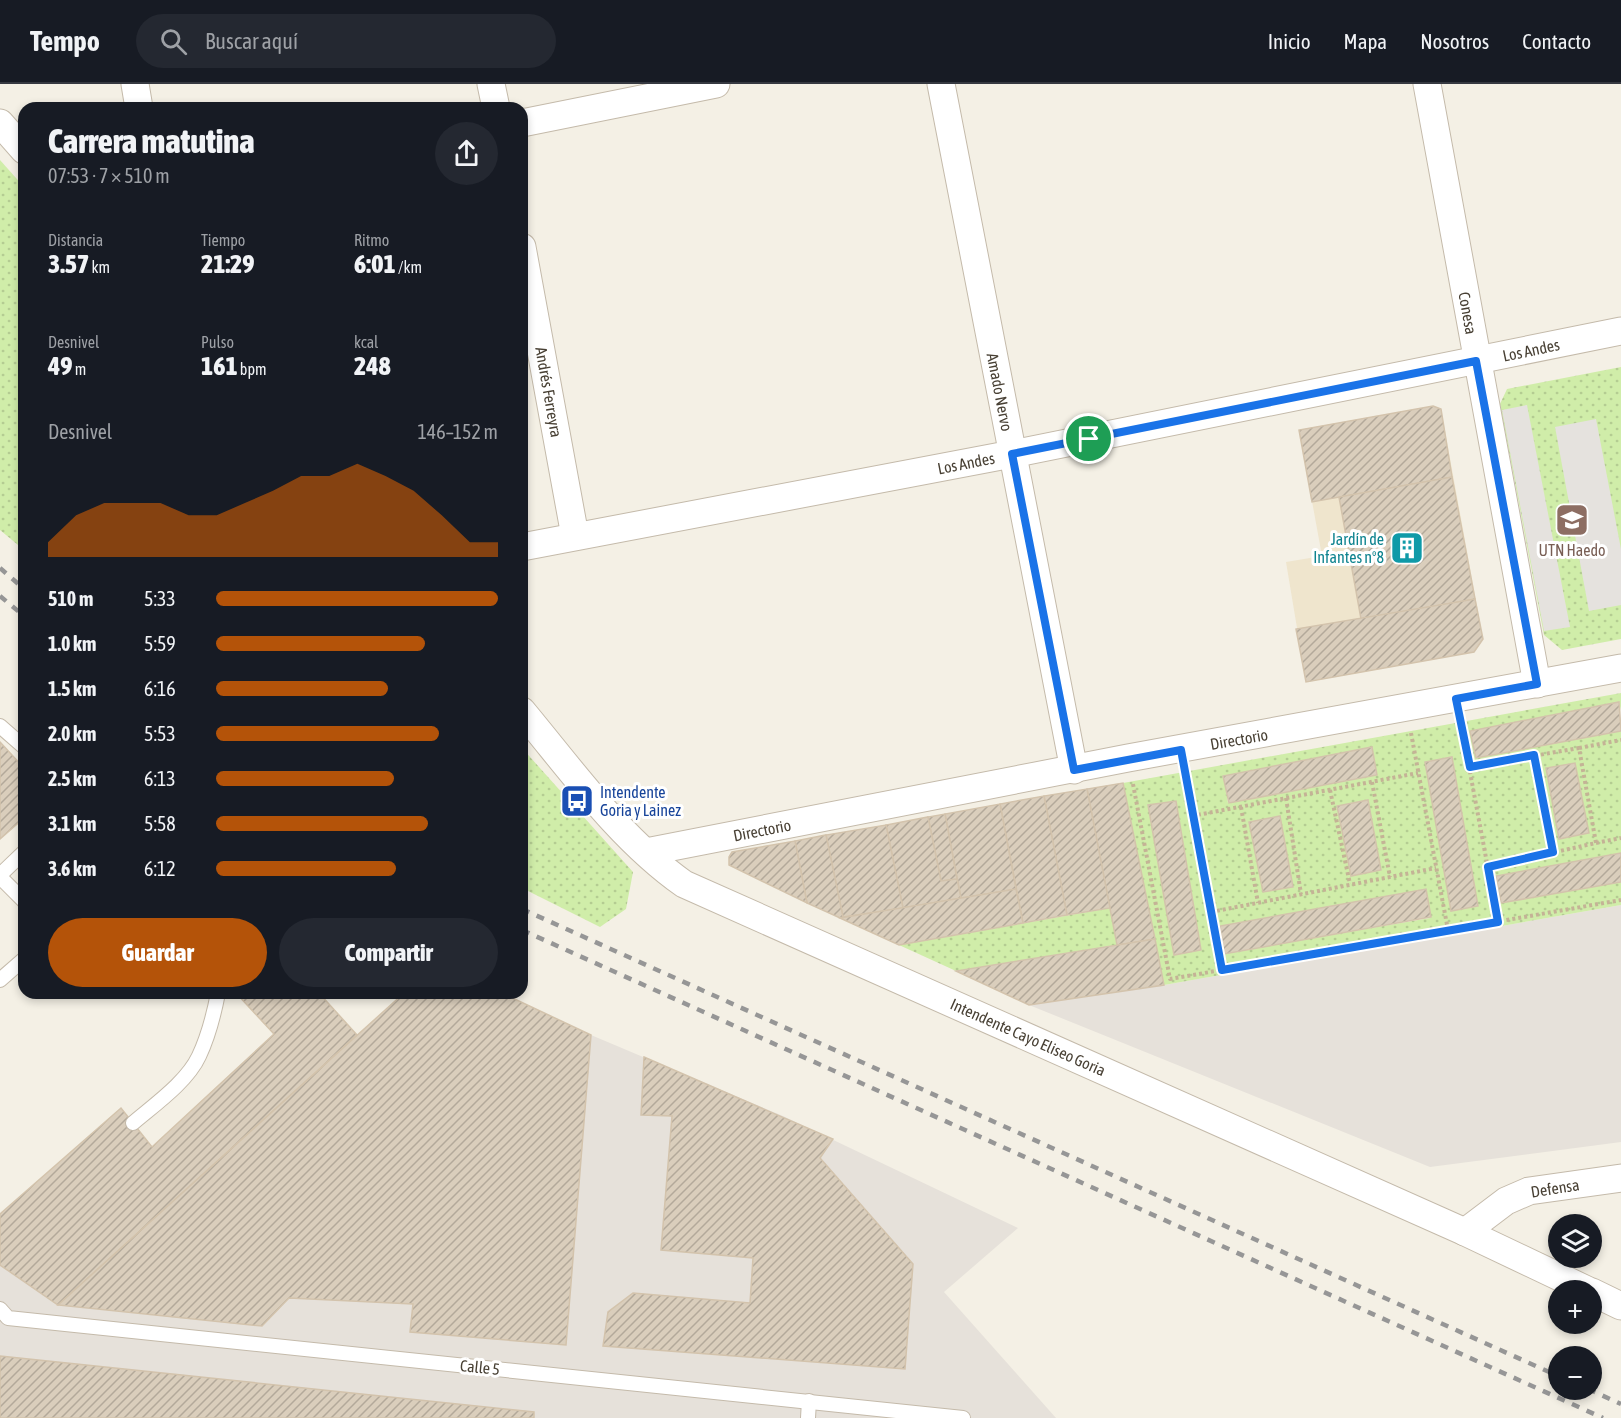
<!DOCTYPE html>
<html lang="es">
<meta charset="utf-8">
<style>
:root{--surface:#171b24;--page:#242831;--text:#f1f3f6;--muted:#9ea1a6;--line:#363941;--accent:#b45309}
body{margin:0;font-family:"Asap Condensed",sans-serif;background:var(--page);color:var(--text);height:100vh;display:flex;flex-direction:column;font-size:22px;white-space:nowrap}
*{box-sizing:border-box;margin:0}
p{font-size:20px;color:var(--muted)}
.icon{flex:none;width:33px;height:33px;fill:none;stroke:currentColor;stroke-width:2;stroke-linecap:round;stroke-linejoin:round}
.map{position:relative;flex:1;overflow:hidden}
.drawer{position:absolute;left:18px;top:18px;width:510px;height:897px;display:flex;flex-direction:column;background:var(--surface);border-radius:18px;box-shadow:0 3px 9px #0003}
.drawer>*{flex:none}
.controls{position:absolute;left:1548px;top:1130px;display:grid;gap:12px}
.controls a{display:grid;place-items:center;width:54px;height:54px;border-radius:50%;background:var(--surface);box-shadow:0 3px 9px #0003;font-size:30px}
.pin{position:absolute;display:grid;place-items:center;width:51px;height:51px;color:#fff;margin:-26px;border:3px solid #fff;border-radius:50%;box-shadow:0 2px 6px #0007}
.round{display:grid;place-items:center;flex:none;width:63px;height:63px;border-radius:32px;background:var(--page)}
.overview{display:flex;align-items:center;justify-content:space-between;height:102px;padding:0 30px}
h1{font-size:33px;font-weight:800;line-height:45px}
.stats{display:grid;grid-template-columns:repeat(3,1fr);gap:9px;height:102px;padding:6px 30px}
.stats div{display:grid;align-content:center}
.stats b{font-size:26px;font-weight:800}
.stats small{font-size:16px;font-weight:400}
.stats p{font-size:16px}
.chart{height:168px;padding:12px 30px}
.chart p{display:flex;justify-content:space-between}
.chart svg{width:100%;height:108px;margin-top:6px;fill:var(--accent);opacity:.7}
.cta{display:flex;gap:12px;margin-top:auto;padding:12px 30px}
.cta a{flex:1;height:69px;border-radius:36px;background:var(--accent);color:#fff;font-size:24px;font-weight:800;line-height:69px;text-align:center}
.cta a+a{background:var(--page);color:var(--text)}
ul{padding:0 30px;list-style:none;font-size:20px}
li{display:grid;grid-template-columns:96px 72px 1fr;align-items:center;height:45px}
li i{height:15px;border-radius:8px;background:var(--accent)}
header{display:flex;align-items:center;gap:36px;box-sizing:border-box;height:84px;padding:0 30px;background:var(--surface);border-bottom:2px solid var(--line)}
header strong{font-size:28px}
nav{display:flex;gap:33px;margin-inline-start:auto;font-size:21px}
.search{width:420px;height:54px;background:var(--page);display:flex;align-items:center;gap:15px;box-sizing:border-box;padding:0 21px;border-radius:33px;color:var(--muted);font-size:22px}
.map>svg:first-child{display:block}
</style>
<header>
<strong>Tempo</strong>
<div class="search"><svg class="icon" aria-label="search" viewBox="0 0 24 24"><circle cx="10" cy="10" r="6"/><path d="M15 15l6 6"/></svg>Buscar aquí</div>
<nav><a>Inicio</a><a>Mapa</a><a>Nosotros</a><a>Contacto</a></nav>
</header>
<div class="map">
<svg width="1621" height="1334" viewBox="0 0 1621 1334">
<defs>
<pattern id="green-dots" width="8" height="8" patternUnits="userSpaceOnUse" patternTransform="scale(1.5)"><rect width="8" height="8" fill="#d0eda9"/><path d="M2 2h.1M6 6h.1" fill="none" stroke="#b4cc92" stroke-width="1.8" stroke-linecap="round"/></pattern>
<pattern id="building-hatch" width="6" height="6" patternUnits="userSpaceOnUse" patternTransform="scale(1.5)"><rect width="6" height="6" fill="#dacebc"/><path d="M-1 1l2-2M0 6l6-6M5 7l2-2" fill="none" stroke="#b3a99a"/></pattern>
</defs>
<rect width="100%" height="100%" fill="#f4f0e5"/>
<!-- industrial -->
<g fill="#e6e1da">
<polygon points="1621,821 1621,1058 1430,1083 1029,921 1164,901"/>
<polygon points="404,909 502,909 591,951 783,1032 1018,1144 944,1208 1056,1334 0,1334 0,1181 59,1221"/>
</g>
<!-- education -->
<polygon fill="#efe5cd" points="1433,322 1441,325 1483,555 1474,568 1306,598 1286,478 1322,472 1299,346"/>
<!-- green -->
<g fill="url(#green-dots)" fill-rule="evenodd">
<polygon points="0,76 24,103 24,466 0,446"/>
<polygon points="1621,283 1621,555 1562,566 1544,551 1500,320 1507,305"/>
<path d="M1621 609V626L1619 618 1470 647 1476 674 1621 647V769L1497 792 1501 819 1621 798V821L1164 901 1123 699ZM1372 664 1377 691 1228 719 1224 692ZM1452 673 1478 822 1451 827 1425 678ZM1575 679 1589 749 1559 754 1546 685ZM1368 716 1381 786 1351 792 1338 722ZM1176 717 1201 865 1174 870 1148 722ZM1280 733 1293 802 1263 808 1250 738ZM1426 806 1430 834 1224 869 1220 842Z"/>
<polygon points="522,664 633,788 626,825 600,843 522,804"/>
<polygon points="1110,824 1117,861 956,887 899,861"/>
</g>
<!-- parking -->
<g fill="#e5e2de">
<polygon points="1527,321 1570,543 1544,547 1502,326"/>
<polygon points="1596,335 1621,465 1621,521 1589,527 1555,343"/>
</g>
<!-- building -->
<g fill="url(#building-hatch)" stroke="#d3c3ac" stroke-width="1.5">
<polygon points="1433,322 1441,325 1452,393 1312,418 1299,346"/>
<polygon points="1452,393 1475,515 1361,535 1339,413"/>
<polygon points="1475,515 1483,555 1474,568 1306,598 1296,545"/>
<polygon points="1619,618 1621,647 1476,674 1470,647"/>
<polygon points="0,658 24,684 24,734 0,755"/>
<polygon points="1372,663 1377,691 1229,719 1223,692"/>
<polygon points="1452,673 1478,822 1451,827 1425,678"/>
<polygon points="1575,679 1589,749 1559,755 1546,684"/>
<polygon points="1123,699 1155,855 1117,861 1087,705"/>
<polygon points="1087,705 1110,824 1067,831 1044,712"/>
<polygon points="1044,712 1067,831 1023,839 1000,720"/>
<polygon points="1368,716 1381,786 1351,792 1337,722"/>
<polygon points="1176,717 1201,866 1174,871 1148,721"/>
<polygon points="1000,720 1016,805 961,814 945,730"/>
<polygon points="945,730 957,795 941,797 928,733"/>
<polygon points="1280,732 1293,803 1263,808 1249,738"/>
<polygon points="928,733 941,797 957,795 961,814 903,824 886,741"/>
<polygon points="886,741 903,824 843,833 826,751"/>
<polygon points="826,751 843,833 840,834 807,819 795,757"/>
<polygon points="795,757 807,819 729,781 729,773 732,768"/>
<polygon points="1621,769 1621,798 1501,819 1496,792"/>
<polygon points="1016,805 1023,839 899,861 840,834"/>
<polygon points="1426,805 1431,833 1224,870 1220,842"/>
<polygon points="1155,855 1164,901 1029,921 956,887"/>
<polygon points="236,909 319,909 357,951 58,1221 0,1181 0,1130 121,1024 152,1063 274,950"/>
<polygon points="404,909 502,909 591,951 566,1261 410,1248 413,1220 289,1214 262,1242 58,1221"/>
<polygon points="644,973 833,1055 820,1074 913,1180 905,1285 603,1262 608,1228 633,1209 750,1219 753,1174 661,1166 672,1032 641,1031"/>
<polygon points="0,1272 534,1328 534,1334 0,1334"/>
</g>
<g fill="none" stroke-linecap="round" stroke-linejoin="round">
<defs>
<g id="lane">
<polyline points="0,642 24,663"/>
<polyline points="0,791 24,768"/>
<polyline points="0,793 24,817"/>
<polyline points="0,896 24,875"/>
<path d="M133 1039C154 1021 187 998 199 972 208 953 214 930 218 909"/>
<polyline points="0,1225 8,1234 963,1334"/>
<polyline points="808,1334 809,1317"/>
</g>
<g id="street">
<polyline points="135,0 139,24"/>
<polyline points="491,0 496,24"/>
<polyline points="941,0 1074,686"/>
<polyline points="1427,0 1537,600"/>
<polyline points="0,39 24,66"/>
<polyline points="522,39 716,0"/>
<polyline points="522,163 575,452"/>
<polyline points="522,463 1012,370 1621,247"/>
<path d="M522 627C572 687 620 755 684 800L1465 1148 1587 1206"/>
<polyline points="646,768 1128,674 1621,584"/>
<polyline points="1465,1148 1506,1117 1529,1107 1621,1094"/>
<polyline points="1592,1208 1621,1222"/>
</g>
</defs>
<!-- lane casing -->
<use href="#lane" stroke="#c4baaa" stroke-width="16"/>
<!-- street casing -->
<use href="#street" stroke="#c4baaa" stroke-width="29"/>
<!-- path -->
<g stroke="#c4b396" stroke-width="4" stroke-dasharray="3 3" stroke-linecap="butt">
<polyline points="1461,640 1498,838"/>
<polyline points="1411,649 1448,846"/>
<polyline points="1579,664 1621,656"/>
<polyline points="1534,671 1553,768"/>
<polyline points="1470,683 1579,664 1596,759 1488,783"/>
<polyline points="1185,690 1222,886"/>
<polyline points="1372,698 1390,793"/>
<polyline points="1133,700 1170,895 1621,816"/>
<polyline points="1330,706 1350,800"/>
<polyline points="1286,714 1301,810"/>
<polyline points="1241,723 1258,819"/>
<polyline points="1192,732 1418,689"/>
<polyline points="1596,759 1621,754"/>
<polyline points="1211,828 1436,784"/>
</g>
<!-- lane -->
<use href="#lane" stroke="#fff" stroke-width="14"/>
<!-- street -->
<use href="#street" stroke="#fff" stroke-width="27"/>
<!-- rail -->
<g stroke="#969696" stroke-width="4.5" stroke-dasharray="8 8" stroke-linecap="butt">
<polyline points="0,484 24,505"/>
<polyline points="0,512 24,532"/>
<polyline points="522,825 1558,1292"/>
<polyline points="522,846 1603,1334"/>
<polyline points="1588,1305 1621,1320"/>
</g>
</g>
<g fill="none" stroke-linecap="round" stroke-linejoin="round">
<defs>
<polygon id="route" points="1476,277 1537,600 1456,615 1470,683 1534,671 1553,768 1488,783 1498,838 1222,886 1181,666 1074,686 1012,370"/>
</defs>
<!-- route casing -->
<use href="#route" stroke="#fff" stroke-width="12"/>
<!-- route -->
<use href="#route" stroke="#1a73e8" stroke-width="8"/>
</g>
<!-- icons -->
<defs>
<symbol id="university-square" viewBox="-11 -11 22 22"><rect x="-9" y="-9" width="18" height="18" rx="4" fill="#8d6e63" stroke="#fff"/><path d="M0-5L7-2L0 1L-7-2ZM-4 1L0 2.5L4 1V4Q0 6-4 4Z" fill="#fff"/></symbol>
<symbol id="building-square" viewBox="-11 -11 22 22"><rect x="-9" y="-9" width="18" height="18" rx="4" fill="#0f9aa8" stroke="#fff"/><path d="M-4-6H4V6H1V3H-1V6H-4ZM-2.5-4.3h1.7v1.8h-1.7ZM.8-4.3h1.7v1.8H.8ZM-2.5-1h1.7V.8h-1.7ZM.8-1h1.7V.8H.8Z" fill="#fff"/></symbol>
<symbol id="bus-square" viewBox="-11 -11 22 22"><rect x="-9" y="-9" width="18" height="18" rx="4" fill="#1a4fb4" stroke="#fff"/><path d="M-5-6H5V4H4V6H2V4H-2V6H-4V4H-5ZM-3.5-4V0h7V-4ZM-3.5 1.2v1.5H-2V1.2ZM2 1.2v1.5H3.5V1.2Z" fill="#fff"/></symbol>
</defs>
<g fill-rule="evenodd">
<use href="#university-square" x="1553" y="417" width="38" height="38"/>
<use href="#building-square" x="1388" y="445" width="38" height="38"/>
<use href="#bus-square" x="558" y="698" width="38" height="38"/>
</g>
<g text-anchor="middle" stroke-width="6" stroke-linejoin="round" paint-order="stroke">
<!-- street labels -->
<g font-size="16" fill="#484034" stroke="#fff">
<text transform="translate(1468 229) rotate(80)" y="6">Conesa</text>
<text transform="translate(1531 266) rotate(-12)" y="6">Los Andes</text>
<text transform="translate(549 308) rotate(80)" y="6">Andrés Ferreyra</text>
<text transform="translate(1000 308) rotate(79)" y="6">Amado Nervo</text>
<text transform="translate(966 379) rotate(-11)" y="6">Los Andes</text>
<text transform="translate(1239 655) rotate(-10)" y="6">Directorio</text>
<text transform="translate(762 746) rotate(-11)" y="6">Directorio</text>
<text transform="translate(1028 953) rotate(24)" y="6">Intendente Cayo Eliseo Goria</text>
<text transform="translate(1555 1104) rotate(-9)" y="6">Defensa</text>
<text transform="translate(480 1283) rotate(6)" y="6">Calle 5</text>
</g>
<!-- culture labels -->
<g font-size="16" fill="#0d838f" stroke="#fff" text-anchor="end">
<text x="1384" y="461">Jardín de<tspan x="1384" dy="18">Infantes n°8</tspan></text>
</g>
<!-- education labels -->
<g font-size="16" fill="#785e54" stroke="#fff">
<text x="1572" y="472">UTN Haedo</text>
</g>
<!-- transit labels -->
<g font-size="16" fill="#164399" stroke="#fff" text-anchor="start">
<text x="600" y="714">Intendente<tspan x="600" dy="18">Goria y Lainez</tspan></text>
</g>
</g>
</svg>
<div class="controls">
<a><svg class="icon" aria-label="layers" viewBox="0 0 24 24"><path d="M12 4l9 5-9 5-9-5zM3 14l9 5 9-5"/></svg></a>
<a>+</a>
<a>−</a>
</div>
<div class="pin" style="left:1089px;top:355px;background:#1e9e55"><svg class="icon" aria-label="arrive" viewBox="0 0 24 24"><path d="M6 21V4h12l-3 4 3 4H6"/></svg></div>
<section class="drawer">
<div class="overview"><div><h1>Carrera matutina</h1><p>07:53 · 7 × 510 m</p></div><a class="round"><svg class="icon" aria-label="share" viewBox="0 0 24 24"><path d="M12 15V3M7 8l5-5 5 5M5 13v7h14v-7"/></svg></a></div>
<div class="stats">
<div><p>Distancia</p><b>3.57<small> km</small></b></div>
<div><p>Tiempo</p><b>21:29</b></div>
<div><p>Ritmo</p><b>6:01<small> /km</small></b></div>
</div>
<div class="stats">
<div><p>Desnivel</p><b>49<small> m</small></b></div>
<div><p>Pulso</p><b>161<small> bpm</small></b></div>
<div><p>kcal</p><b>248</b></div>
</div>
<div class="chart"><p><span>Desnivel</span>146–152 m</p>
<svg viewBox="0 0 160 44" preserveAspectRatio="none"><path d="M0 44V38L10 27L20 22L30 22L40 22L50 27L60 27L70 22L80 17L90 11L100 11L110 6L120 11L130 17L140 27L150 38L160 38V44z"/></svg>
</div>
<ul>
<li><b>510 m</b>5:33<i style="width:100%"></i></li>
<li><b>1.0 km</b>5:59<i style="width:74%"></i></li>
<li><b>1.5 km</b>6:16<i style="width:61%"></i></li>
<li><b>2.0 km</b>5:53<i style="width:79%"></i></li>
<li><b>2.5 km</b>6:13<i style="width:63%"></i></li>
<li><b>3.1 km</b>5:58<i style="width:75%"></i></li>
<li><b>3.6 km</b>6:12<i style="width:64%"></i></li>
</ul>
<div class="cta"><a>Guardar</a><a>Compartir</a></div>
</section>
</div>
